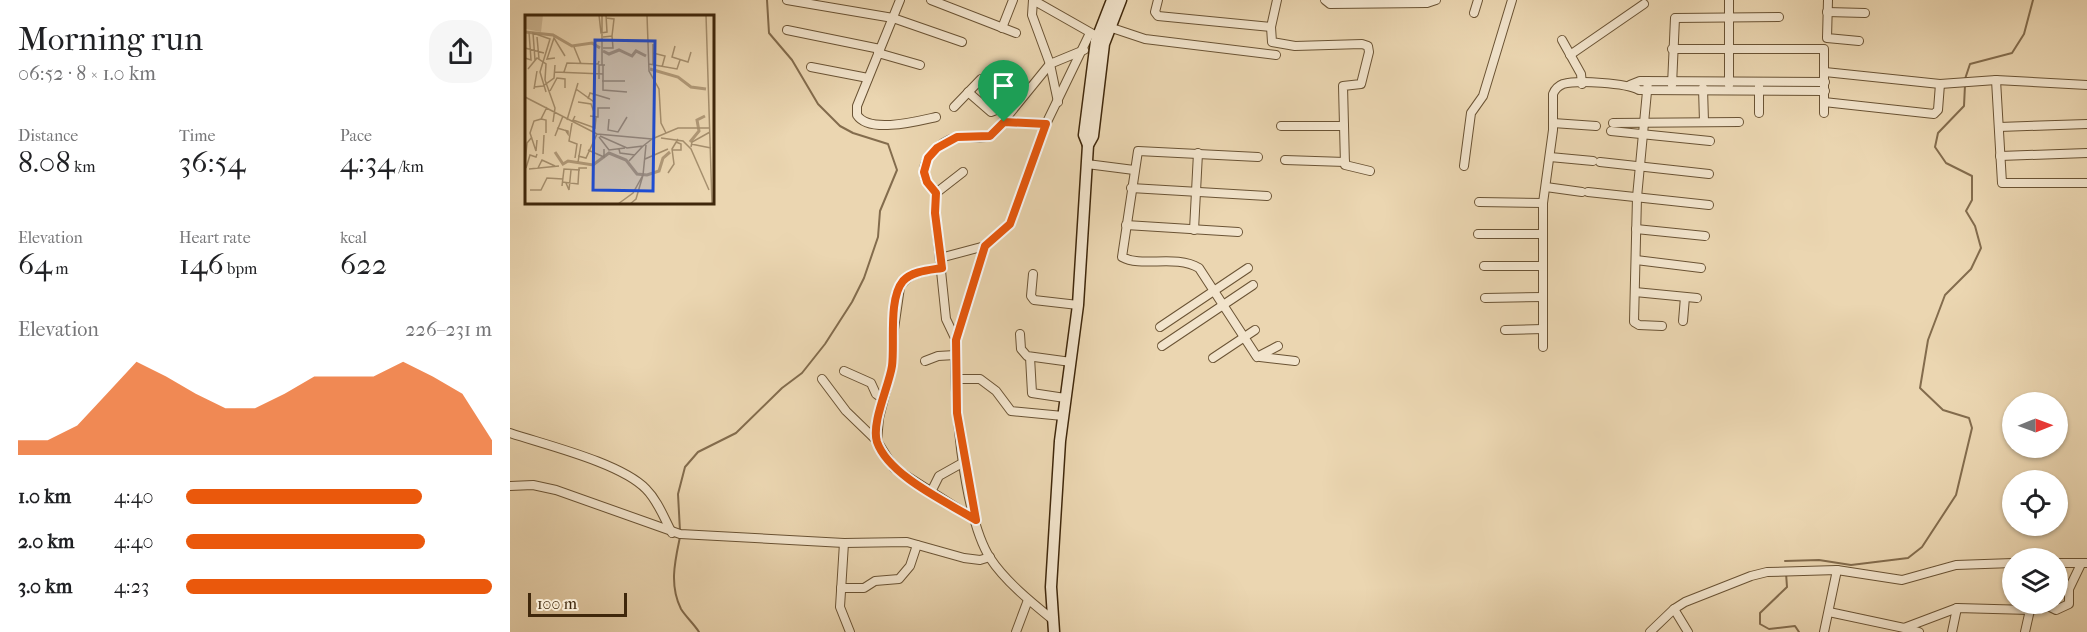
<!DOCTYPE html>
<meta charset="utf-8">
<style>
:root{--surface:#fff;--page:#f6f6f6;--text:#202124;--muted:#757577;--accent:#ea580c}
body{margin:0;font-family:"IM FELL French Canon",serif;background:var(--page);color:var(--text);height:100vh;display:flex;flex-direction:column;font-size:22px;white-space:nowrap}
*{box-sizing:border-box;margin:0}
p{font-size:20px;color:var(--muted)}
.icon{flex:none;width:33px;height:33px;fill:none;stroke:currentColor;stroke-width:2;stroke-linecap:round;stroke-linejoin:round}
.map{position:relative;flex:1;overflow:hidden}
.sheet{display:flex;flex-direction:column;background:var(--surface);width:510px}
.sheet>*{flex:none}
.needle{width:39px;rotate:89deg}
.tools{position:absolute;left:1492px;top:392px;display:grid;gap:12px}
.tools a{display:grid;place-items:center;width:66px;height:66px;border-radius:50%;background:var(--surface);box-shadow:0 2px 4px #0004;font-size:30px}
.scale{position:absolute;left:18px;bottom:15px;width:99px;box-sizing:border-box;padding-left:6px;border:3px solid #3f270b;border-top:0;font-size:16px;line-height:21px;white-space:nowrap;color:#3f270b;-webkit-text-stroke:4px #f2e4cc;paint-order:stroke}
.pin{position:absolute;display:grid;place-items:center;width:51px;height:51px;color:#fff;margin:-62px -26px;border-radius:50% 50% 50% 0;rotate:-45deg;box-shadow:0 0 6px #0007}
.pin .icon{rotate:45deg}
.round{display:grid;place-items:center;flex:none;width:63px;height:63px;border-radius:24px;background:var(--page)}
.summary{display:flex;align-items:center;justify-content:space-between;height:102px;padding:0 18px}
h1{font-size:33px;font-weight:600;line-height:45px}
.figures{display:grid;grid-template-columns:repeat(3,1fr);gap:9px;height:102px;padding:6px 18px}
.figures div{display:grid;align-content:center}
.figures b{font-size:30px;font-weight:600}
.figures small{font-size:16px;font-weight:400}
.figures p{font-size:16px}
.chart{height:168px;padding:12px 18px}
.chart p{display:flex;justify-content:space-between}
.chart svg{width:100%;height:108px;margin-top:6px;fill:var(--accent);opacity:.7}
ul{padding:0 18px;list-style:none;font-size:20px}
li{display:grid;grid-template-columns:96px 72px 1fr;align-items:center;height:45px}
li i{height:15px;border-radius:8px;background:var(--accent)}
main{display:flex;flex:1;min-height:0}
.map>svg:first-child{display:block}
</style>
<main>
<section class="sheet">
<div class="summary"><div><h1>Morning run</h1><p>06:52 · 8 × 1.0 km</p></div><a class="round"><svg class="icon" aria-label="share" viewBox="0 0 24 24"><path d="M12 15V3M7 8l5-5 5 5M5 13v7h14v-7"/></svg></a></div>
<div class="figures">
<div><p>Distance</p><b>8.08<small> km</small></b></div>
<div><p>Time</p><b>36:54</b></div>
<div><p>Pace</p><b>4:34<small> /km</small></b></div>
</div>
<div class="figures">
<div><p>Elevation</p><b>64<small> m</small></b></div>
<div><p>Heart rate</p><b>146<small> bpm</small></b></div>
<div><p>kcal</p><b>622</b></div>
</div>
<div class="chart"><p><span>Elevation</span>226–231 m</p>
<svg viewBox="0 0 160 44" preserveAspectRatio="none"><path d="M0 44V38L10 38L20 32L30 19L40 6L50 12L60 19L70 25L80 25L90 19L100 12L110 12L120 12L130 6L140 12L150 19L160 38V44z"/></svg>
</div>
<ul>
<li><b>1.0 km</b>4:40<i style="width:77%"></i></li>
<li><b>2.0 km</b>4:40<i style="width:78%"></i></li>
<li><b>3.0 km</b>4:23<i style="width:100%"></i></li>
</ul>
</section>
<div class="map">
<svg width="1577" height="632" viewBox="0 0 1577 632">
<rect width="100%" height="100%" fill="#ebd6b1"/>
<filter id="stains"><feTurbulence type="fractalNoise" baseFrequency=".00333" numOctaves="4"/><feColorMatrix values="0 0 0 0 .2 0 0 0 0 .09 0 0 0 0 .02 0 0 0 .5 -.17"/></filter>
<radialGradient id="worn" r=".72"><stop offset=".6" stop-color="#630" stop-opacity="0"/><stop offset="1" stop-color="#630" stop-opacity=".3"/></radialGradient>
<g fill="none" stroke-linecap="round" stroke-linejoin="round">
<!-- stream -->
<g stroke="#836c4d" stroke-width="2">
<polyline points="1455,79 1460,64 1502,53 1514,34 1523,0"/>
<polyline points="170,531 168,494 175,467 188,452 226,433 272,388 292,373 315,344 342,302 354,278 368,237 370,211 387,170 378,144 343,133 330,126 308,104 282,60 259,33 257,0"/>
<path d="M170 537C165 561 159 585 171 609 176 617 184 624 189 632"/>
<polyline points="1275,561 1309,560 1341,565 1398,558 1412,547 1446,495 1462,428 1459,418 1433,410 1410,388 1418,340 1435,295 1461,269 1471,248 1465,226 1456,211 1462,200 1462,176 1436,163 1425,147 1428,133 1454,106 1455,85"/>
<polyline points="1276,573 1277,587 1250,613 1250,624 1259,629 1285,626 1289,632"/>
</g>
<defs>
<g id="street">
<polyline points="277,0 383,18 452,42"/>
<path d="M390 0 347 106V115C359 134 408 121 426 117"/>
<polyline points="421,0 506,33"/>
<polyline points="648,0 645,12 648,16 761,27"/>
<polyline points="767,0 761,27 762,42 785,46 852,44 858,46 859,52 851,84 833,86 835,165 860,171"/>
<polyline points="815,0 820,4 917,3 926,0"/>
<polyline points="1318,0 1317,38 1349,41"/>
<polyline points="1317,12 1355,13"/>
<polyline points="964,13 968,0"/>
<polyline points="596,26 635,39 766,55"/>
<polyline points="492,28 503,0"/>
<polyline points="277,30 370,49"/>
<polyline points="1052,40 1071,74 1072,84"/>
<polyline points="1162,49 1314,49 1314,113"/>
<polyline points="368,53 410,65"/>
<polyline points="1060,55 1134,4"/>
<polyline points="301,67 358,78"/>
<polyline points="1315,72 1430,84 1486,80 1577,85"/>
<polyline points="1486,80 1492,183 1577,183"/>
<polyline points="1138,81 1127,197 1124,322 1129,325 1152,326"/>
<polyline points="1120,85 1130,81 1315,82"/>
<polyline points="1162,85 1165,18 1269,17"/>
<polyline points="1219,85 1219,0"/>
<polyline points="1193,88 1194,122"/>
<polyline points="458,92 481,112 507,102"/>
<polyline points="548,102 540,64 522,15 523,0 583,34"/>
<polyline points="1314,102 1424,114 1428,110 1430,84"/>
<polyline points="444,107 471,79"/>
<polyline points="1249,113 1249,86"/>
<polyline points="493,122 536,124"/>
<polyline points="1043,123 1086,126"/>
<polyline points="1103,123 1229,122"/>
<polyline points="771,126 834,126"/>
<polyline points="1489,127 1577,124"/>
<polyline points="1101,131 1200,141"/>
<polyline points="1490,156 1577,153"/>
<path d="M748 157 628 151 612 257C632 268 665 254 689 268L747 357 768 346"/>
<polyline points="1040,157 1083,161"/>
<polyline points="775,160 835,162"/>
<polyline points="1090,162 1199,174"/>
<polyline points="577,164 624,170"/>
<polyline points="954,166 961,113 973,96 1002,0"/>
<polyline points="1036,187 1072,192"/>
<polyline points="621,188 757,196"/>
<polyline points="1078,192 1199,205"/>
<polyline points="426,193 453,172"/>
<polyline points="969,202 1033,203"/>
<polyline points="616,225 728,232"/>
<polyline points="1126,229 1195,236"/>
<polyline points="684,230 688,153"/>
<polyline points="968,234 1033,234"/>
<polyline points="430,258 475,246"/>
<polyline points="1126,260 1191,268"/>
<polyline points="974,266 1033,266"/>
<polyline points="523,274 521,296 524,300 568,305"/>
<polyline points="1125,292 1187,298"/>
<polyline points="975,298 1033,297"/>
<polyline points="1173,321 1175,297"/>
<polyline points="650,327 738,268"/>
<polyline points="995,330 1033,329"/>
<polyline points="510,334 511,349 517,356 561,362"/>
<path d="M446 340 436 319 425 213 426 193C423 189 419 186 417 182 405 163 430 141 447 137 459 135 472 141 483 134L540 64 574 50"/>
<polyline points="652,346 743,285"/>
<path d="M1033 347V203L1043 130V94C1045 89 1048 86 1053 84 1068 80 1116 83 1129 90L1315 91"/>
<polyline points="520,357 522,393 555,398"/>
<polyline points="750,357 785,361"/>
<polyline points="703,358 745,330"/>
<polyline points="415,361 428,356 445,355"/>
<polyline points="334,371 361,383 366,394 373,399"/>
<polyline points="312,379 336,411 367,441 384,468 466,520"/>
<polyline points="446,379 470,379 486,391 501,411 553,416"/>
<path d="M0 433C36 445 111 463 136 489 148 501 154 518 162 533"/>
<path d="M367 441 369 418 382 367V343L390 287C398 272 416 271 432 268"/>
<polyline points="0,486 23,485 46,490 170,534 334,543 397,542 454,558 470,560 480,557"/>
<polyline points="421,492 429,476 454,462"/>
<polyline points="334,543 330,607 340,632"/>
<polyline points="1548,563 1577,563"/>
<polyline points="331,588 354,588 365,581 389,579 400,566 407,545"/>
<polyline points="1559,589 1571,564"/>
<polyline points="1534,604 1546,610 1559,604 1559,589 1548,581"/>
<polyline points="1164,609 1178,632"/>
<polyline points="1319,612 1394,628 1447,608 1520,610 1536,607"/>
<path d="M542 619C521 602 495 581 480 558 453 515 442 391 446 340L475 246 500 224 536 124 580 33"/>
<polyline points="1395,628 1409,632"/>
<polyline points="506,632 518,600"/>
<polyline points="1140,632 1164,609 1175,602 1241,576 1257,572 1327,570 1392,580 1446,565 1503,563"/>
<polyline points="1314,632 1327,570"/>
<polyline points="1442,632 1447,608"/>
<polyline points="1515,632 1520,610"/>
</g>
<g id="secondary">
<polyline points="578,145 574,135 586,41 602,0"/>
<polyline points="544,632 541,587 550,441 568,305 578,145 583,136 594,44 611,0"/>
</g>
</defs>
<!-- street casing -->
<use href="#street" stroke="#6a5334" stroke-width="10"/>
<!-- secondary casing -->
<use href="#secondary" stroke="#3f270b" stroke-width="13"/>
<!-- street -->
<use href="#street" stroke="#f2e4cc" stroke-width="8"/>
<!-- secondary -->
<use href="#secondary" stroke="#f2e4cc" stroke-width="10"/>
</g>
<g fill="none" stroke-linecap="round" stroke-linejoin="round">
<defs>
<path id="route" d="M494 122 536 124 500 224 475 246 446 340 447 413 466 520C437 502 379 476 367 442 361 423 379 386 382 366 385 344 378 299 393 281 402 271 420 270 432 268L425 213 426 193 417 182 414 172 418 158 427 148 447 137 480 136Z"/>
</defs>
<!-- route casing -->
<use href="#route" stroke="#fff" stroke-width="12"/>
<!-- route -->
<use href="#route" stroke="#ea580c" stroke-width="8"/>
</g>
<!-- overview -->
<g transform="translate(15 15)">
<rect width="189" height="189" fill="#ebd6b1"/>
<path d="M0 0H18L16 17 1 14Z" fill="#ceb895"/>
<path fill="none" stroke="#b19a79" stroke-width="3" d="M0 17 28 20 47 31 67 28 75 33M78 36 84 39 94 35 107 41 111 36 121 41M125 54 153 62 166 72 181 74M165 127 174 116 172 105 180 101M30 137 38 149 43 146 68 150 84 138 101 145 112 159 122 160 134 156 138 143 145 137"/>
<path fill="none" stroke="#a6906f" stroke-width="1.5" d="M74 0 76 18 82 17 81 0M122 0 124 56 134 74 136 108 141 118M181 0 187 189M81 3 89 4 87 21M12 22 14 44M128 29V50M150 31 147 42 163 47 166 37M49 32 56 49M0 33 19 38M78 33H88L87 21 78 22M128 38 140 41 137 52M0 43 6 45 4 17M30 43 22 44 29 23 40 41M10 45 8 18 25 24 15 57 21 77M124 49 152 54 155 45M77 50V0M78 50V75L102 77M3 54 12 43 21 49 20 65 30 93 28 107M30 57 78 59M39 57 42 48 73 49 74 46M74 64V50H80M77 66H100M9 72 18 71 29 63 30 50M9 74 12 56M51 74 69 87V97L66 89 53 87M25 76 32 63 40 64V73M0 82 72 119 127 124 153 113H184M63 84 65 78 85 84M50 101 48 105 70 113 71 102M65 101 73 102V93H85M16 104 21 105V118M84 104 83 115 93 117 102 102M42 105 53 68M47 108 44 126 52 129 50 143M32 113 39 115 43 116V119L41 116M30 121 38 101M75 121 102 133 118 131 127 124M74 122 84 135 100 133M136 123 158 126 166 134 184 175M12 125 11 136 5 118 9 106 16 104 22 92M166 129 186 133M166 132 167 127 185 117M94 134 95 138 110 140M63 135 79 142V134M147 135H156V129L151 127M18 139 19 120M53 141 61 143 72 119M120 144 143 134M104 146 118 131M53 147 56 129M0 148 2 128 7 122M1 153 5 140 11 142 12 139M13 153 17 145 30 151M4 154 34 151M143 158 149 149 147 134 153 124M37 167 53 169 54 153H62M41 168 44 175 46 155M37 171 39 154 55 155M5 175H16L22 163 38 164M93 189 108 178 118 160M105 189 111 184 118 160 121 130"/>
<path fill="#1d4ed8" fill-opacity="0.15" stroke="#1d4ed8" stroke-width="3" d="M70 25 130 26 128 176 68 175Z"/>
<rect width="189" height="189" fill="none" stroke="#3f270b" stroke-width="3"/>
</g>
<rect width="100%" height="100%" filter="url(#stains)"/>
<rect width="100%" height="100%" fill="url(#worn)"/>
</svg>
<div class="tools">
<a><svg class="needle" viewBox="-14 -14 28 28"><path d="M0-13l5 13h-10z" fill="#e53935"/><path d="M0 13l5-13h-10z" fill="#757577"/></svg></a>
<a><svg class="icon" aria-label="locate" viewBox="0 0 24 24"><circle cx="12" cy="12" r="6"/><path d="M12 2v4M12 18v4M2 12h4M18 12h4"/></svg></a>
<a><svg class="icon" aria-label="layers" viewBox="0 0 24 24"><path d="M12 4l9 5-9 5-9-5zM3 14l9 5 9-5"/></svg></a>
</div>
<div class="scale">100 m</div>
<div class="pin" style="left:494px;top:122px;background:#1e9e55"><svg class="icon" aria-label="arrive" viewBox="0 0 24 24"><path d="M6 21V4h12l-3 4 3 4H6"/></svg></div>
</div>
</main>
